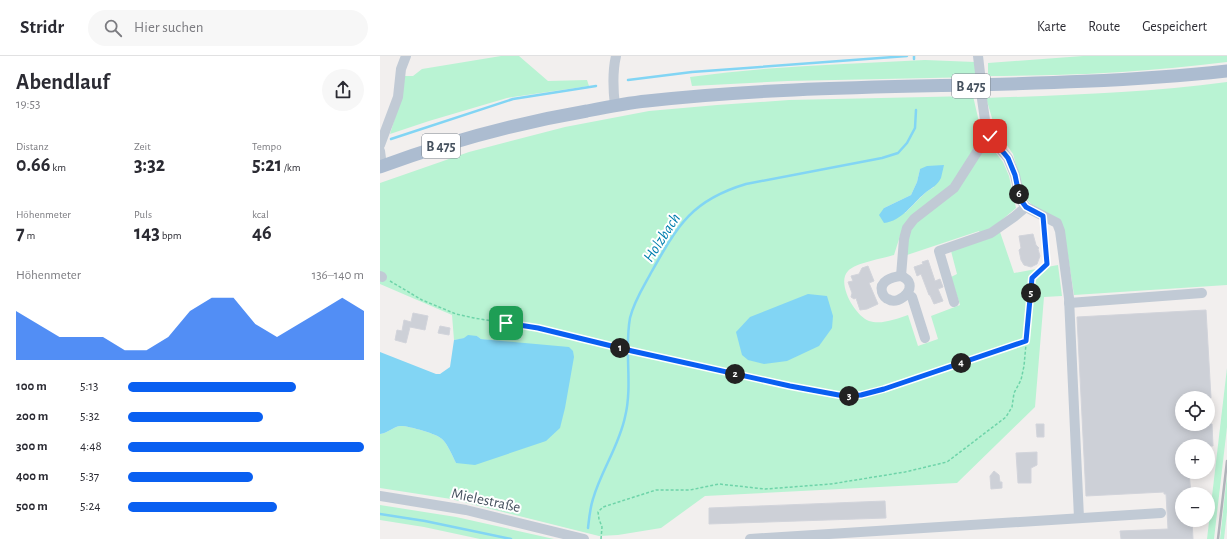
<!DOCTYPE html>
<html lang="de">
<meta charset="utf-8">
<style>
:root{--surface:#fff;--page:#f7f7f7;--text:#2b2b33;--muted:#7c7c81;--line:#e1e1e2;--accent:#095ff1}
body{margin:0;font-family:"Alegreya Sans",sans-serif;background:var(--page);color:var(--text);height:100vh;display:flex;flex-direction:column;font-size:15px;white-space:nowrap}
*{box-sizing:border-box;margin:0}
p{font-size:13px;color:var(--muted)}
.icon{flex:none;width:22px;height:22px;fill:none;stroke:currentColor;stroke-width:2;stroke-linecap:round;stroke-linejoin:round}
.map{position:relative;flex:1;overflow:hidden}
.panel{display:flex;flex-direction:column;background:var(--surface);width:380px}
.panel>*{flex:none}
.buttons{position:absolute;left:795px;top:335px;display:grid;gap:8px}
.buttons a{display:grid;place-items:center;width:40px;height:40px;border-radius:50%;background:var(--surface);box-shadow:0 2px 10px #0003;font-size:20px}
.pin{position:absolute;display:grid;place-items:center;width:34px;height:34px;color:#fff;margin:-17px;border-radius:8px;box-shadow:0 2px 6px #0006}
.km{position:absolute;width:20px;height:20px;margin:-10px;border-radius:50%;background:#222;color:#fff;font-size:11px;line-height:20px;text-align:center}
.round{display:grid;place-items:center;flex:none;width:42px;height:42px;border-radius:21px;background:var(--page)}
.summary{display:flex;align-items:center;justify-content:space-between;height:68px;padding:0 16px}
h1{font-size:22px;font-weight:700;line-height:30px}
.stats{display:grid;grid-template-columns:repeat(3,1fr);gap:6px;height:68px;padding:4px 16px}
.stats div{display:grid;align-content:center}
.stats b{font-size:20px;font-weight:700}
.stats small{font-size:11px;font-weight:400}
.stats p{font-size:11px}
.chart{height:112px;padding:8px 16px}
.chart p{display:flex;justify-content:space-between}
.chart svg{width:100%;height:72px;margin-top:4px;fill:var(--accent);opacity:.7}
ul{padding:0 16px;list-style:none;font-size:13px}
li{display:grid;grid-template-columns:64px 48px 1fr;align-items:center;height:30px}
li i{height:10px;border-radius:5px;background:var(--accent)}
header{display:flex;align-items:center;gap:24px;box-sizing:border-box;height:56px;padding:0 20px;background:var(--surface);border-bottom:1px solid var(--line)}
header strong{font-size:19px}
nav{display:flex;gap:22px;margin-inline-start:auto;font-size:14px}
.search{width:280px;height:36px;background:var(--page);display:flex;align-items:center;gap:10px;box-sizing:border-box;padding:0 14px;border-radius:22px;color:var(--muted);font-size:15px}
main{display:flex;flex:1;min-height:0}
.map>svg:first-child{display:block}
</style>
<header>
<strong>Stridr</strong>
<div class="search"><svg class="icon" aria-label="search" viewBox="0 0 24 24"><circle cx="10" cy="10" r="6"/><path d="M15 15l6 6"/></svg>Hier suchen</div>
<nav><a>Karte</a><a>Route</a><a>Gespeichert</a></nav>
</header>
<main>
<section class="panel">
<div class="summary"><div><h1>Abendlauf</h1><p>19:53</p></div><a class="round"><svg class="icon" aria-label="share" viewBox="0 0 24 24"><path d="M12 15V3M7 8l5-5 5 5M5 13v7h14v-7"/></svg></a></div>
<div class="stats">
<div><p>Distanz</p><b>0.66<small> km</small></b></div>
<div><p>Zeit</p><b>3:32</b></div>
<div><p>Tempo</p><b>5:21<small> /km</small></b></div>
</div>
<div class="stats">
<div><p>Höhenmeter</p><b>7<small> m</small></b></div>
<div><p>Puls</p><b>143<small> bpm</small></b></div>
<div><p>kcal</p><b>46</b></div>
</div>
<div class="chart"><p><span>Höhenmeter</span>136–140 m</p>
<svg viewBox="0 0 160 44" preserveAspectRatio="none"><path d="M0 44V14L10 22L20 30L30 30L40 30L50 38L60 38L70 30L80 14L90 6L100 6L110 22L120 30L130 22L140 14L150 6L160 14V44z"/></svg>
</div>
<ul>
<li><b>100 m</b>5:13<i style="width:71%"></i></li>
<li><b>200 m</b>5:32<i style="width:57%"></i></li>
<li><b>300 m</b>4:48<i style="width:100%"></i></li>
<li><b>400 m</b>5:37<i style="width:53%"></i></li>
<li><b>500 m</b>5:24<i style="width:63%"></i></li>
</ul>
</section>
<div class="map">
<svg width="847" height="483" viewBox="0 0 847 483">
<rect width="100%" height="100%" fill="#f2efee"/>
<!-- green -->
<g fill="#b9f3d3" fill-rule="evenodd">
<polygon points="121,0 139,0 168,25 207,24 209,30 127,42 49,65 10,78 21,42 24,20 33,20 42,13"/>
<path d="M703 0H847V6C768 16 688 20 608 20V7Z"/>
<path d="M545 4 595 6 597 21 408 25 312 30 310 21C388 10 467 8 545 4Z"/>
<path d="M847 26V229L694 239 684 174 651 148 645 141 633 98 615 72 606 42C687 39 767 37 847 26Z"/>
<path d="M593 40 602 79 623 106 629 120 636 152 617 168 601 178 599 175 524 200 529 174 571 130 520 180 514 199C504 202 475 207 468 215 456 227 475 260 489 265 501 269 516 263 528 259L538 290 558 283 551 260 580 249 571 221 577 218 571 195 620 176 634 217 678 209 682 240 664 241 655 351 577 427 325 440 281 472 238 479 219 480 71 443 0 432V378C8 377 13 371 20 370 26 369 58 378 62 383 67 387 73 401 76 407L142 288 101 283 97 280 74 284 72 259 0 228V127L89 96 185 71 269 55 337 49 409 44ZM540 113 554 131 546 136 525 157 504 152 531 139 537 126Z"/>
<polygon points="847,312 847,371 834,483 827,483"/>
<polygon points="847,419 847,456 844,483 840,483"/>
<polygon points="0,449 76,461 174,483 100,483 44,471 0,464"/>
</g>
<!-- water -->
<g fill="#82d5f4">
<path d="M564 109C563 113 562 118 561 122 557 130 551 132 545 137 532 148 522 165 504 167L499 159 504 152 531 139 537 126 540 113 547 110Z"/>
<polygon points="428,238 447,240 453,260 452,272 439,290 407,305 384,308 368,304 362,299 356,276 370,261"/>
<path d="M88 279 97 280 101 283 189 291 193 295 194 301 185 352 180 372 166 385 95 409 76 407C73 401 67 387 62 383 58 378 26 369 20 370 13 371 8 377 0 378V296L56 318H60L70 311 74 284 84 282Z"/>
</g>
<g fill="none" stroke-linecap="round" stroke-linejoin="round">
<!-- stream -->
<g stroke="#82d5f4" stroke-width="2.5">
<polyline points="534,0 534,3"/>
<polyline points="248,24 312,16 527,0"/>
<polyline points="11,83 133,43 216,30"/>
<polyline points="0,458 45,465 131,483"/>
<path d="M208 472C209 463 210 452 213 443 221 415 239 390 245 361 253 329 244 294 250 262 254 245 264 230 272 215 298 169 312 144 366 128L502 102 518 97 527 87 535 72 536 54"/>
</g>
</g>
<!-- building -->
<g fill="#cdd0d7" stroke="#d2d4db">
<polygon points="653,178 656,189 659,192 658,193 660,200 657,208 651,211 644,209 641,204 639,194 641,192 639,180"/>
<polygon points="548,204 555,225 560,223 563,231 558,233 563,245 554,248 550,239 549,239 541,218 537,220 534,211 543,208 542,206"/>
<polygon points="488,210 494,225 489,227 498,248 487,253 480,254 476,242 474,243 471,241 472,237 468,226 473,225 471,220 479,218 482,212"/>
<polygon points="826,254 831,342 802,342 802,368 832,368 833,390 802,390 802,416 809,416 811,438 802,438 802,464 812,464 813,483 741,483 740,475 788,473 786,438 784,438 784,436 706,440 697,261"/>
<polygon points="33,257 48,260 45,274 30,271 26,287 15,284 17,274 22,275 24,264 31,266"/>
<polygon points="60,270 70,272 69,279 58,277"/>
<polygon points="656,368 664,368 664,381 657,381"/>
<polygon points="657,396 657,409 651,412 651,427 638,427 636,397"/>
<polygon points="614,415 619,419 620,426 622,426 622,432 611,433 610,420"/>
<polygon points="505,445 506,462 329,468 329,452"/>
</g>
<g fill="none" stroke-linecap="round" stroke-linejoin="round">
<!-- path -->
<g stroke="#6ed4a9" stroke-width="1.5" stroke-dasharray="3 2" stroke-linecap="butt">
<polyline points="10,225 42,244 76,258 94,262 157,272 252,295 411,330 464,340 481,339 504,333 647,285"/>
<polyline points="221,483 222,471 219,463 218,456 223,451 276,434 310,434 339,428 385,433 451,428 525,416 567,406 626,361 632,351 634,337 641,324 644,310 652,222 667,208 664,170"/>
</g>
<!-- minor -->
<g stroke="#c1cad5" stroke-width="10">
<polyline points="598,0 600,17"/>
<polyline points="602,43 606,71 610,81 628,102 635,119 640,143 646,151 677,167 680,175 689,242 699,462"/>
<path d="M235 50C233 33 232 17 236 0"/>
<polyline points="0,89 18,41 21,13 26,0"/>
<polyline points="0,95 2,110"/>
<polyline points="0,220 2,221"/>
<polyline points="521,220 524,183 527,172 534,163 574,132 597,96 610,81"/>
<path d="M521 220C542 228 520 251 508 243 504 242 503 239 502 236 499 225 512 221 521 220Z"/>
<polyline points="527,238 532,241 545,282"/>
<polyline points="574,246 559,195 611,177 634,161 646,151"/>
<polyline points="689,247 822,237"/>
<polyline points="0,440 86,454 204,483"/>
<polyline points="370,483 781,457"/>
</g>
<!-- major -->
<path stroke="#acbcd0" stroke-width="13" d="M0 111C67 86 137 67 207 55 227 51 247 47 267 45 460 23 654 36 847 15"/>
<!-- rail -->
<polyline stroke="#b0b3ba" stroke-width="2.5" points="838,483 847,405"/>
</g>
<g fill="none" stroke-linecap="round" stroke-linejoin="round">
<defs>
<polyline id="route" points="126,267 158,272 252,295 410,330 464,340 481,339 504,333 646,285 652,222 667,208 663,160 646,151 640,143 635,119 628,102 610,80"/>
</defs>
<!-- route casing -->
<use href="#route" stroke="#fff" stroke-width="8"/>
<!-- route -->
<use href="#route" stroke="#095ff1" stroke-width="5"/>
</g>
<g text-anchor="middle" stroke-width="4" stroke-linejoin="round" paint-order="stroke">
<!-- shield labels -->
<g fill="#fff" stroke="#7d858e" stroke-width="1">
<rect x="572" y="18" width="38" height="24" rx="3"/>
<rect x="42" y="78" width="38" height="24" rx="3"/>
</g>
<g font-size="14" font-weight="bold" fill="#45515e">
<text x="591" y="35">B 475</text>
<text x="61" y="95">B 475</text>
</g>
<!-- street labels -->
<g font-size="15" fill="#45515e" stroke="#fff">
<text transform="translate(106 444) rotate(12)" y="5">Mielestraße</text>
</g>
<!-- water labels -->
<g font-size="16" font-style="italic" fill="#017eae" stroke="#fff">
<text transform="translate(281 181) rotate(-57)" y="6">Holzbach</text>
</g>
</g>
</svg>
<div class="buttons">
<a><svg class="icon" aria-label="locate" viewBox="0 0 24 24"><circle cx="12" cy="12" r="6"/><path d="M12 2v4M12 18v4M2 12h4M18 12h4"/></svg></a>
<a>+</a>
<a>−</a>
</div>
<div class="pin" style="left:126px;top:267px;background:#1e9e55"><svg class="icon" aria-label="arrive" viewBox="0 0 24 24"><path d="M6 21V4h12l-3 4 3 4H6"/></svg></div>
<div class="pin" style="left:610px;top:80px;background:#d93025"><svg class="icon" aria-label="check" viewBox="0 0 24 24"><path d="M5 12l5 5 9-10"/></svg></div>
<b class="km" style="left:240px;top:292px">1</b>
<b class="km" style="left:355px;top:318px">2</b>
<b class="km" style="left:469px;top:340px">3</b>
<b class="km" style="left:581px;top:307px">4</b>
<b class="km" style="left:651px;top:237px">5</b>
<b class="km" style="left:639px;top:138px">6</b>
</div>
</main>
